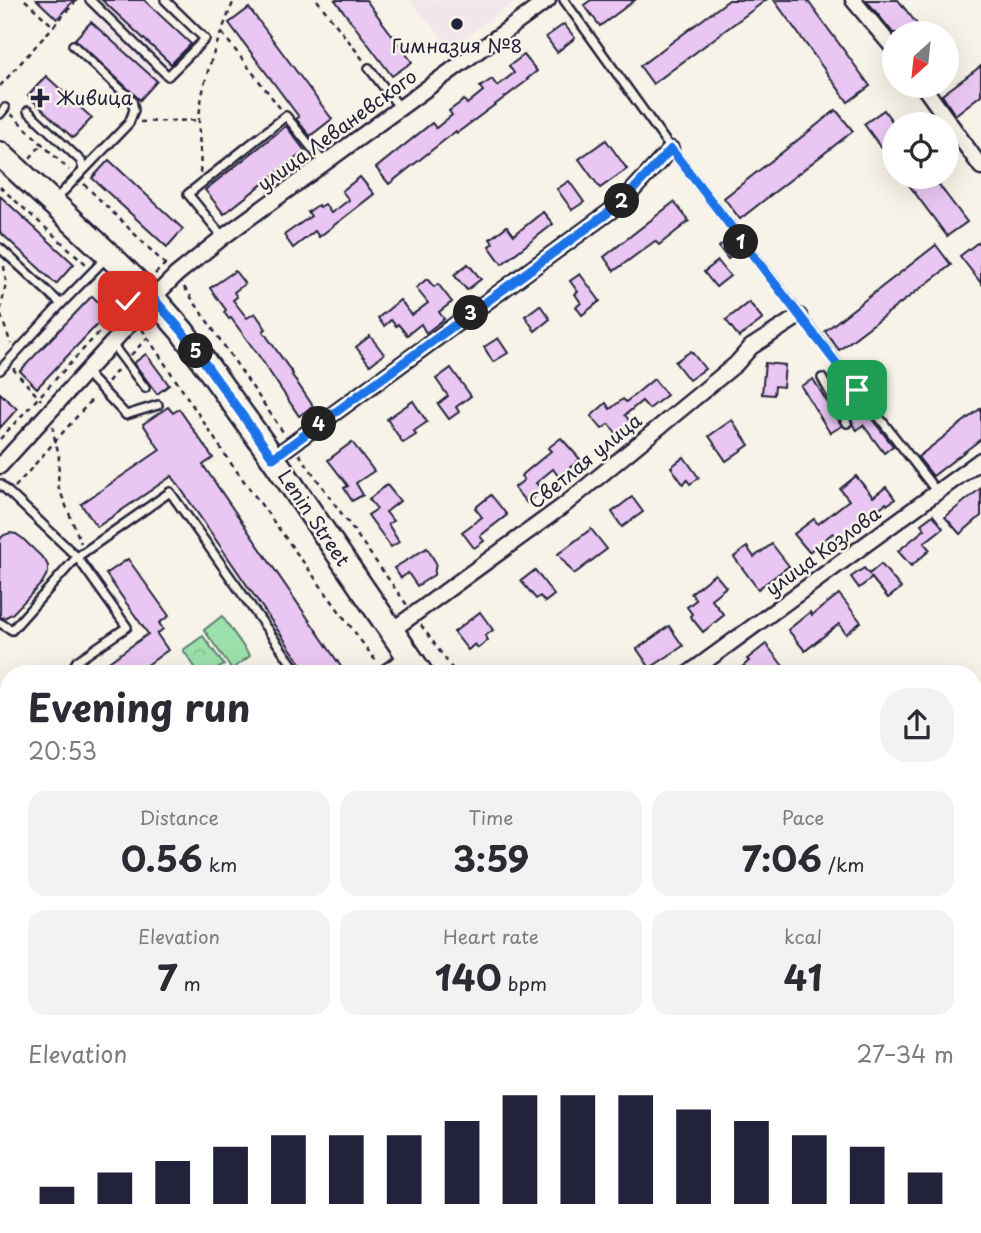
<!DOCTYPE html>
<meta charset="utf-8">
<style>
:root{--surface:#fff;--page:#f2f2f3;--text:#2b2b33;--muted:#7c7c81;--accent:#22223b}
body{margin:0;font-family:"Playpen Sans",sans-serif;background:var(--page);color:var(--text);height:100vh;display:flex;flex-direction:column;font-size:26px;white-space:nowrap}
*{box-sizing:border-box;margin:0}
p{font-size:23px;color:var(--muted)}
.icon{flex:none;width:38px;height:38px;fill:none;stroke:currentColor;stroke-width:2;stroke-linecap:round;stroke-linejoin:round}
.map{position:relative;flex:1;overflow:hidden}
.panel{position:absolute;left:0px;top:665px;width:982px;height:569px;display:flex;flex-direction:column;background:var(--surface);border-radius:28px 28px 0 0;box-shadow:0 7px 28px #0002}
.panel>*{flex:none}
.needle{width:46px;rotate:207deg}
.buttons{position:absolute;left:882px;top:21px;display:grid;gap:14px}
.buttons a{display:grid;place-items:center;width:77px;height:77px;border-radius:50%;background:var(--surface);box-shadow:0 7px 28px #0002;font-size:35px}
.pin{position:absolute;display:grid;place-items:center;width:60px;height:60px;color:#fff;margin:-30px;border-radius:14px;box-shadow:0 4px 10px #0006}
.km{position:absolute;width:35px;height:35px;margin:-18px;border-radius:50%;background:#222;color:#fff;font-size:19px;line-height:35px;text-align:center}
.round{display:grid;place-items:center;flex:none;width:74px;height:74px;border-radius:28px;background:var(--page)}
.summary{display:flex;align-items:center;justify-content:space-between;height:119px;padding:0 28px}
h1{font-size:38px;font-weight:700;line-height:52px}
.stats{display:grid;grid-template-columns:repeat(3,1fr);gap:10px;height:119px;padding:7px 28px}
.stats div{display:grid;align-content:center;border-radius:18px;background:var(--page);text-align:center}
.stats b{font-size:35px;font-weight:700}
.stats small{font-size:19px;font-weight:400}
.stats p{font-size:19px}
.chart{height:196px;padding:14px 28px}
.chart p{display:flex;justify-content:space-between}
.chart svg{width:100%;height:126px;margin-top:7px;stroke:var(--accent);stroke-width:6}
.map>svg:first-child{display:block}
</style>
<div class="map">
<svg width="981" height="1233" viewBox="0 0 981 1233">
<defs>
<pattern id="park-crowns" width="20" height="18" patternUnits="userSpaceOnUse" patternTransform="scale(1.75)"><rect width="20" height="18" fill="#9ce0ab"/><path d="M2 6a3 3 0 1 1 6 0M12 15a3 3 0 1 1 6 0" fill="none" stroke="#86c094"/></pattern>
</defs>
<rect width="100%" height="100%" fill="#f7f3e8"/>
<filter id="ink" filterUnits="userSpaceOnUse"><feTurbulence type="fractalNoise" baseFrequency=".0143" numOctaves="2"/><feDisplacementMap in="SourceGraphic" scale="14" xChannelSelector="R" yChannelSelector="G"/><feConvolveMatrix kernelMatrix="1 2 1 2 8 2 1 2 1" color-interpolation-filters="sRGB"/></filter>
<g filter="url(#ink)">
<!-- built -->
<g fill="#f3e6eb">
<polygon points="98,0 144,0 192,45 140,100 130,106 69,47 91,22"/>
<polygon points="410,0 516,0 451,48"/>
<polygon points="0,867 9,879 9,1047 0,1054"/>
<polygon points="981,1013 981,1162 973,1155 973,1022"/>
<polygon points="973,1215 981,1216 981,1233 917,1233 930,1225 973,1225"/>
<polygon points="347,1225 509,1225 499,1233 353,1233"/>
</g>
<!-- park -->
<polygon fill="url(#park-crowns)" stroke="#5f8173" stroke-width="2" points="203,636 224,665 211,674 200,674 183,650"/>
<!-- garden -->
<polygon fill="#9ce0ab" stroke="#5f8173" stroke-width="2" points="222,616 250,656 232,669 204,630"/>
<!-- building -->
<g fill="#eac7f3" stroke="#22223b" stroke-width="2">
<polygon points="37,0 74,0 57,19"/>
<polygon points="102,0 144,0 191,44 171,64"/>
<polygon points="335,0 366,0 412,62 392,76"/>
<polygon points="591,0 635,0 600,26 584,5"/>
<polygon points="729,0 766,0 653,84 640,66"/>
<polygon points="774,0 807,0 870,86 848,102"/>
<polygon points="866,0 898,0 924,33 893,33"/>
<polygon points="249,8 332,119 310,136 296,119 299,117 229,23"/>
<polygon points="91,22 157,81 140,100 75,39"/>
<polygon points="564,24 575,38 557,52 546,37"/>
<polygon points="524,55 537,71 527,79 528,80 457,133 456,131 389,184 376,168 432,123 436,128 452,115 449,111 464,100 467,104 483,91 480,87 492,79 497,86 514,73 509,66"/>
<polygon points="981,66 981,95 955,115 942,95"/>
<polygon points="46,76 92,118 73,138 28,96"/>
<polygon points="836,110 853,131 740,219 724,198"/>
<polygon points="884,110 894,124 894,165 864,124"/>
<polygon points="286,126 305,151 224,214 205,190"/>
<polygon points="606,140 627,169 600,188 579,159"/>
<polygon points="109,160 183,229 167,247 92,178"/>
<polygon points="360,177 374,194 319,237 315,231 293,248 284,235 311,216 308,212 318,205 320,207 325,204 331,213 349,200 342,191"/>
<polygon points="903,177 933,177 967,222 947,236"/>
<polygon points="569,181 584,202 572,210 557,189"/>
<polygon points="0,196 74,264 56,284 0,232"/>
<polygon points="674,202 689,221 659,245 655,241 614,271 604,257"/>
<polygon points="543,212 553,224 502,264 489,246 493,243 490,239 507,226 514,235"/>
<polygon points="732,237 741,249 728,259 719,247"/>
<polygon points="981,240 981,283 960,256"/>
<polygon points="936,245 951,265 839,350 825,331"/>
<polygon points="718,261 730,276 716,287 704,272"/>
<polygon points="468,264 481,279 467,290 454,275"/>
<polygon points="235,271 245,284 234,292 237,297 233,300 247,318 255,313 266,329 263,331 293,374 292,375 313,406 299,416 259,356 231,318 229,319 224,312 226,310 210,288"/>
<polygon points="580,274 600,301 582,315 576,307 581,303 575,294 578,292 570,281"/>
<polygon points="427,279 434,287 438,284 452,302 439,312 444,319 426,333 421,324 407,335 398,324 396,326 391,320 384,326 378,318 400,300 412,315 428,303 416,288"/>
<polygon points="92,296 109,312 37,388 20,371"/>
<polygon points="749,302 763,319 739,337 726,320"/>
<polygon points="540,305 550,319 535,331 525,316"/>
<polygon points="370,336 384,354 370,365 356,347"/>
<polygon points="498,338 508,353 493,362 484,347"/>
<polygon points="691,351 705,369 689,380 675,362"/>
<polygon points="146,354 169,385 157,394 134,363"/>
<polygon points="765,363 785,365 783,387 775,386 774,395 762,394"/>
<polygon points="451,368 471,396 456,407 459,412 449,419 438,404 448,396 436,379"/>
<polygon points="654,379 667,395 649,409 642,401 625,415 631,423 617,434 609,424 602,429 591,416 606,403 610,409 623,399 626,402"/>
<polygon points="813,379 842,426 830,433 801,386"/>
<polygon points="0,393 17,409 0,428"/>
<polygon points="856,399 893,446 884,453 863,425 857,430 853,425 852,420 845,407"/>
<polygon points="413,401 427,422 414,431 416,435 403,443 387,419"/>
<polygon points="168,407 173,413 179,409 213,458 203,465 346,674 308,674 172,476 97,527 81,504 160,450 143,424"/>
<polygon points="981,408 981,439 933,476 918,457"/>
<polygon points="732,420 749,445 726,461 709,436"/>
<polygon points="561,438 580,459 559,477 553,469 536,483 542,490 527,503 514,488 524,480 521,476 551,451 548,448"/>
<polygon points="352,442 374,471 356,483 363,495 352,501 344,488 348,486 328,460"/>
<polygon points="684,457 699,478 690,484 687,480 683,484 671,467"/>
<polygon points="856,476 873,497 886,487 895,499 887,505 886,503 839,540 833,533 809,552 794,534 814,519 818,524 849,500 840,489"/>
<polygon points="387,485 400,501 386,512 393,521 388,524 399,542 391,547 368,515 377,509 369,499"/>
<polygon points="981,488 981,516 960,534 945,517"/>
<polygon points="491,495 507,515 480,536 484,541 474,548 462,532 482,517 475,508"/>
<polygon points="632,497 643,512 622,527 612,512"/>
<polygon points="933,515 943,528 924,543 930,550 911,566 898,551 925,529 921,524"/>
<polygon points="591,529 607,549 574,574 558,554"/>
<polygon points="10,533 16,534 22,538 45,560 48,566 48,572 42,583 12,614 4,618 0,617 0,539 4,535"/>
<polygon points="772,544 789,566 758,589 734,557 747,547 754,557"/>
<polygon points="427,548 436,563 434,575 417,586 408,573 401,578 394,568"/>
<polygon points="128,559 169,616 159,623 163,629 157,634 168,650 135,674 92,674 148,634 106,574"/>
<polygon points="881,564 901,588 888,598 870,576 872,578 859,588 851,577 864,568 869,574"/>
<polygon points="535,570 554,595 545,602 540,596 536,599 521,581"/>
<polygon points="715,574 726,587 711,599 724,615 703,632 690,616 692,614 687,607 696,600 691,593"/>
<polygon points="839,594 861,622 846,634 839,624 805,651 788,630 810,612 812,615"/>
<polygon points="480,612 493,630 485,636 488,640 478,648 475,644 468,650 454,632"/>
<polygon points="669,626 683,646 650,668 637,649"/>
<polygon points="766,644 783,666 774,674 734,674 749,661 747,659"/>
</g>
<g fill="none" stroke-linecap="round" stroke-linejoin="round">
<defs>
<g id="service">
<polyline points="90,0 168,76 205,39 165,0"/>
<polyline points="564,0 671,149 937,492"/>
<polyline points="369,68 400,108"/>
<polyline points="28,111 81,161 83,170"/>
<polyline points="0,114 5,108"/>
<polyline points="54,201 129,123 134,110 132,100 73,45"/>
<polyline points="223,237 188,194 286,116 324,163"/>
<polyline points="0,248 61,304"/>
<polyline points="112,344 145,388"/>
<polyline points="0,370 61,304 108,256"/>
<polyline points="86,373 126,415 158,405"/>
<polyline points="822,378 837,405"/>
<polyline points="847,423 837,405 857,390"/>
<polyline points="0,484 77,557 127,627 77,661 69,674"/>
<polyline points="0,623 12,630 77,557 170,492 299,674"/>
<polyline points="377,674 405,655"/>
<polyline points="0,800 9,813"/>
<polyline points="0,922 9,916"/>
<polyline points="0,1220 9,1216"/>
<polyline points="50,1225 62,1233"/>
<polyline points="313,1225 318,1233"/>
<polyline points="680,1225 686,1233"/>
<polyline points="547,1233 552,1229 549,1225"/>
</g>
<g id="minor">
<polyline points="853,0 894,49"/>
<polyline points="923,86 981,167"/>
<polyline points="273,458 620,204 671,149"/>
<polyline points="0,466 153,298 176,275 223,237 548,0"/>
<polyline points="391,631 563,506 736,364 751,347 799,316"/>
<polyline points="688,674 981,460"/>
<polyline points="973,911 981,922"/>
<polyline points="973,960 981,954"/>
</g>
<g id="tertiary">
<polyline points="973,712 981,706"/>
<polyline points="274,1233 285,1225"/>
</g>
<g id="primary">
<polyline points="0,154 109,255 153,298 182,331 273,458 421,674"/>
<polyline points="808,1225 814,1233"/>
</g>
</defs>
<!-- service casing -->
<use href="#service" stroke="#22223b" stroke-width="12"/>
<!-- minor casing -->
<use href="#minor" stroke="#22223b" stroke-width="19"/>
<!-- tertiary casing -->
<use href="#tertiary" stroke="#22223b" stroke-width="23"/>
<!-- primary casing -->
<use href="#primary" stroke="#22223b" stroke-width="28"/>
<!-- path -->
<g stroke="#22223b" stroke-width="2.5" stroke-dasharray="5 5" stroke-linecap="butt">
<polyline points="25,0 54,27"/>
<polyline points="317,0 364,61"/>
<polyline points="222,33 280,108"/>
<polyline points="0,86 77,0"/>
<polyline points="11,114 69,170"/>
<polyline points="140,122 199,120"/>
<polyline points="30,158 42,144"/>
<path d="M200 173C202 155 198 137 199 119 202 77 219 38 234 0"/>
<polyline points="84,184 167,266"/>
<polyline points="0,187 86,264"/>
<polyline points="4,266 6,283 0,313 11,344"/>
<polyline points="155,274 165,264"/>
<polyline points="102,278 128,301 129,305"/>
<polyline points="184,287 285,435"/>
<polyline points="142,329 230,462 378,664"/>
<polyline points="131,355 148,337"/>
<polyline points="14,368 14,370 41,400"/>
<polyline points="108,382 119,368"/>
<polyline points="53,426 53,432 59,455 58,486 81,543"/>
<polyline points="0,439 129,300"/>
<polyline points="299,454 407,605"/>
<polyline points="15,487 94,397"/>
<polyline points="421,625 456,674"/>
<polyline points="771,1225 776,1233"/>
<polyline points="243,1233 255,1225"/>
<polyline points="604,1233 605,1225"/>
</g>
<!-- service -->
<use href="#service" stroke="#f7f3e8" stroke-width="7"/>
<!-- minor -->
<use href="#minor" stroke="#f7f3e8" stroke-width="14"/>
<!-- tertiary -->
<use href="#tertiary" stroke="#f7f3e8" stroke-width="18"/>
<!-- primary -->
<use href="#primary" stroke="#f7f3e8" stroke-width="23"/>
</g>
</g>
<g fill="none" stroke-linecap="round" stroke-linejoin="round" filter="url(#ink)">
<defs>
<polyline id="route" points="128,301 134,320 153,298 182,331 273,458 620,204 671,149 857,390"/>
</defs>
<!-- route casing -->
<use href="#route" stroke="#fff" stroke-width="14"/>
<!-- route -->
<use href="#route" stroke="#1a73e8" stroke-width="9"/>
</g>
<!-- markers -->
<g fill="#22223b" stroke="#f7f3e8" stroke-width="2.5">
<circle cx="457" cy="24" r="7"/>
<path d="M36.5 87.5h7v7h7v7h-7v7h-7v-7h-7v-7h7z"/>
</g>
<g text-anchor="middle" stroke-width="5" stroke-linejoin="round" paint-order="stroke">
<!-- poi labels -->
<g font-size="19" fill="#22223b" stroke="#f7f3e8">
<text x="457" y="53">Гимназия №8</text>
<text x="56" y="105" text-anchor="start">Живица</text>
</g>
<!-- street labels -->
<g font-size="19" fill="#22223b" stroke="#f7f3e8">
<text transform="translate(337 130) rotate(-36)" y="7">улица Леваневского</text>
<text transform="translate(585 461) rotate(-39)" y="7">Светлая улица</text>
<text transform="translate(314 518) rotate(56)" y="7">Lenin Street</text>
<text transform="translate(823 551) rotate(-36)" y="7">улица Козлова</text>
</g>
</g>
</svg>
<div class="buttons">
<a><svg class="needle" viewBox="-14 -14 28 28"><path d="M0-13l5 13h-10z" fill="#e53935"/><path d="M0 13l5-13h-10z" fill="#7c7c81"/></svg></a>
<a><svg class="icon" aria-label="locate" viewBox="0 0 24 24"><circle cx="12" cy="12" r="6"/><path d="M12 2v4M12 18v4M2 12h4M18 12h4"/></svg></a>
</div>
<div class="pin" style="left:857px;top:390px;background:#1e9e55"><svg class="icon" aria-label="arrive" viewBox="0 0 24 24"><path d="M6 21V4h12l-3 4 3 4H6"/></svg></div>
<div class="pin" style="left:128px;top:301px;background:#d93025"><svg class="icon" aria-label="check" viewBox="0 0 24 24"><path d="M5 12l5 5 9-10"/></svg></div>
<b class="km" style="left:741px;top:242px">1</b>
<b class="km" style="left:622px;top:201px">2</b>
<b class="km" style="left:471px;top:313px">3</b>
<b class="km" style="left:319px;top:424px">4</b>
<b class="km" style="left:196px;top:351px">5</b>
<section class="panel">
<div class="summary"><div><h1>Evening run</h1><p>20:53</p></div><a class="round"><svg class="icon" aria-label="share" viewBox="0 0 24 24"><path d="M12 15V3M7 8l5-5 5 5M5 13v7h14v-7"/></svg></a></div>
<div class="stats">
<div><p>Distance</p><b>0.56<small> km</small></b></div>
<div><p>Time</p><b>3:59</b></div>
<div><p>Pace</p><b>7:06<small> /km</small></b></div>
</div>
<div class="stats">
<div><p>Elevation</p><b>7<small> m</small></b></div>
<div><p>Heart rate</p><b>140<small> bpm</small></b></div>
<div><p>kcal</p><b>41</b></div>
</div>
<div class="chart"><p><span>Elevation</span>27–34 m</p>
<svg viewBox="0 0 160 44" preserveAspectRatio="none"><path d="M5 44V38M15 44V33M25 44V29M35 44V24M45 44V20M55 44V20M65 44V20M75 44V15M85 44V6M95 44V6M105 44V6M115 44V11M125 44V15M135 44V20M145 44V24M155 44V33"/></svg>
</div>
</section>
</div>
